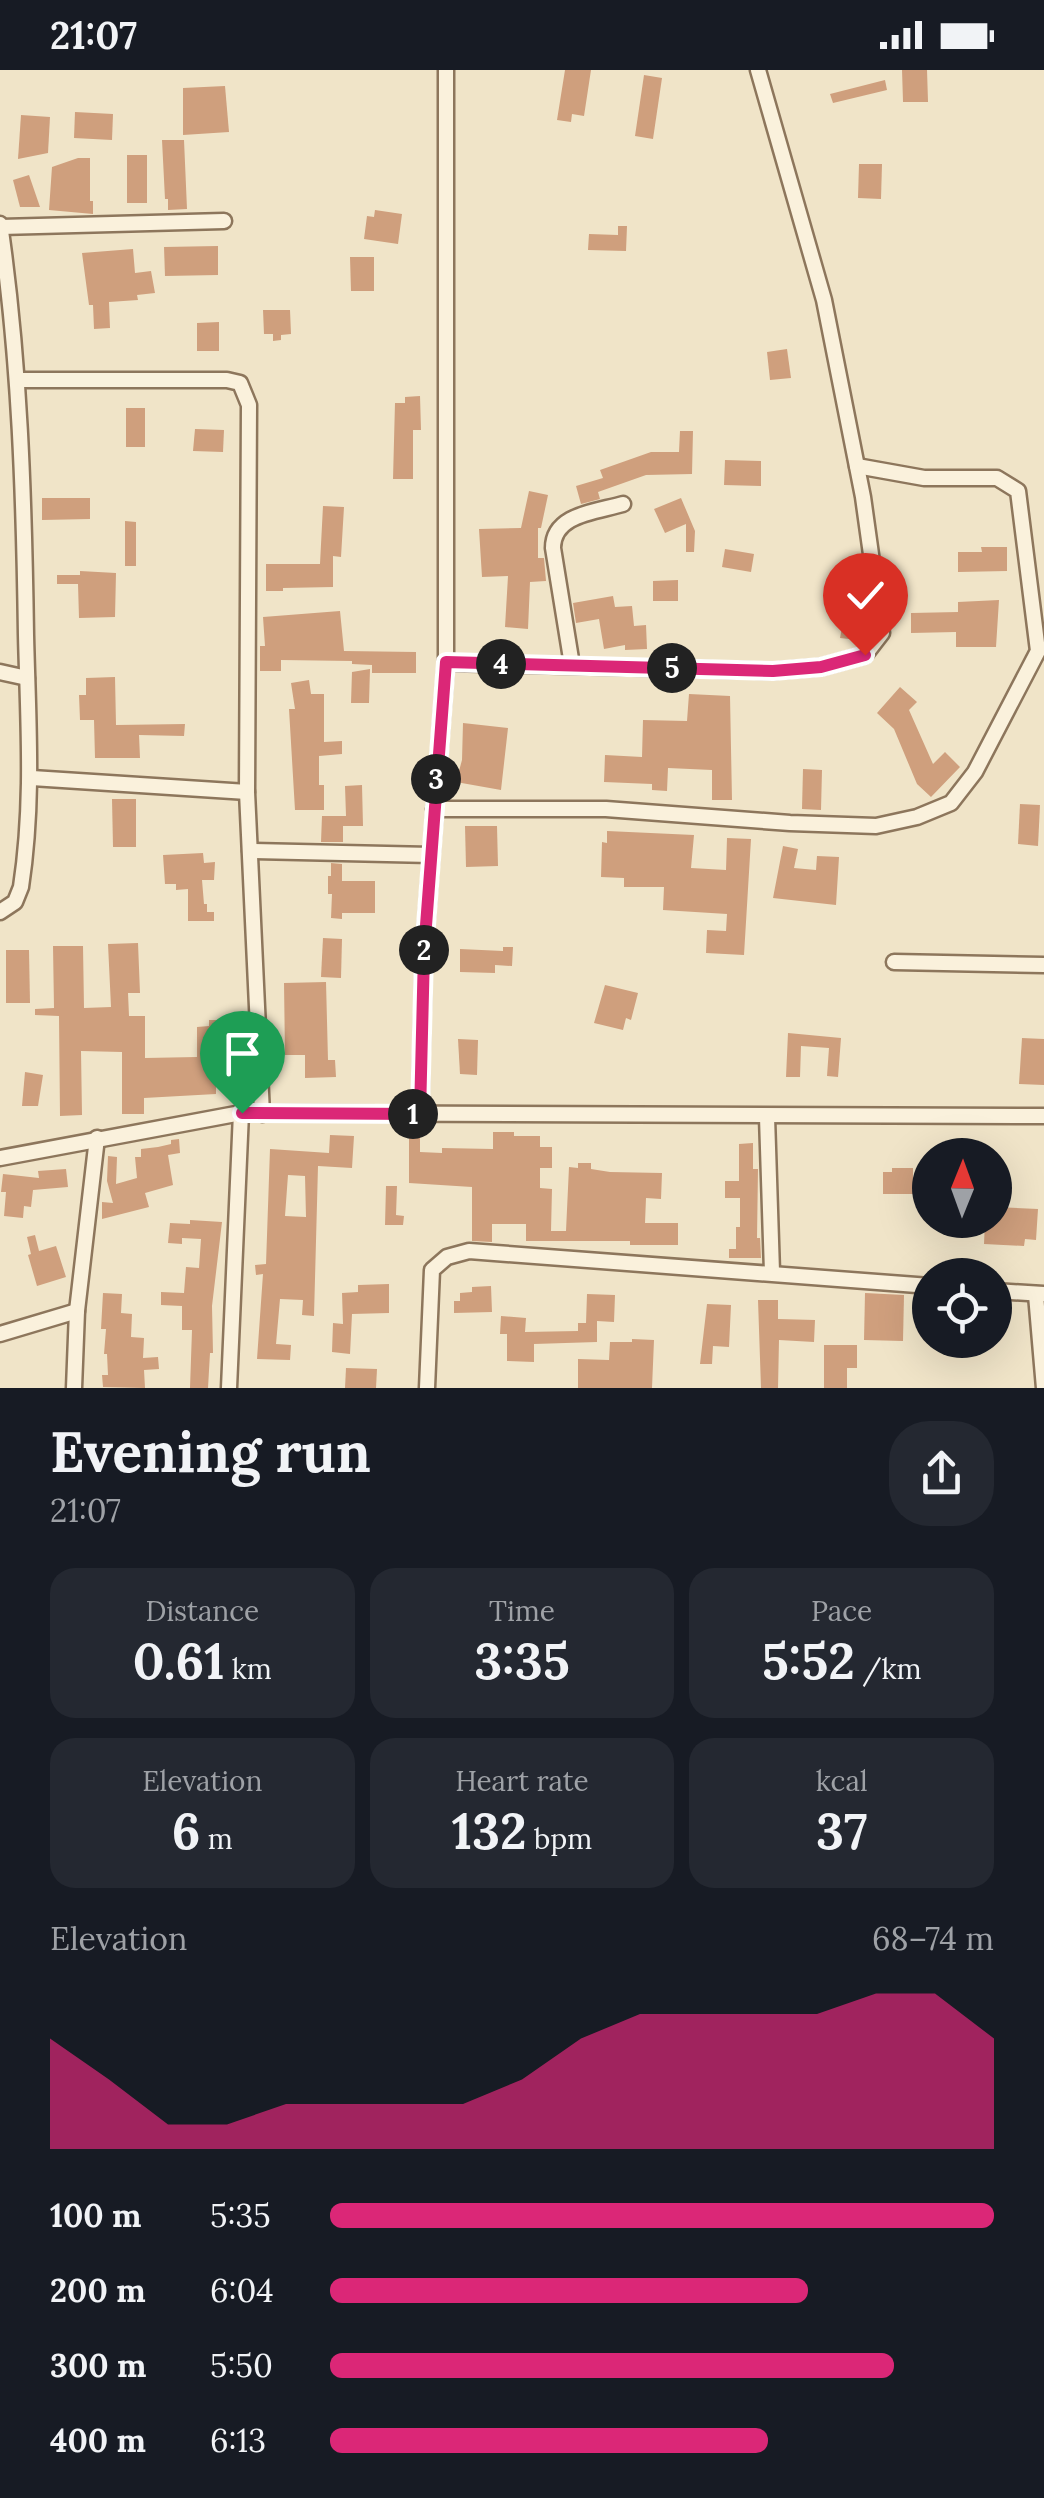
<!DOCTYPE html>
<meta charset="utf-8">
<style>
:root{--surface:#171b24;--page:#242831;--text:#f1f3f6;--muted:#9ea1a6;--accent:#db2777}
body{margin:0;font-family:Lora,serif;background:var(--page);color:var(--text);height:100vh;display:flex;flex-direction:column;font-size:38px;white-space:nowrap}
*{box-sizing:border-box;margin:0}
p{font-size:32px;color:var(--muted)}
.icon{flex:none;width:55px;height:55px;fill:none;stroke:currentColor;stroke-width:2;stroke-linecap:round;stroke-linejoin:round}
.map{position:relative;height:1318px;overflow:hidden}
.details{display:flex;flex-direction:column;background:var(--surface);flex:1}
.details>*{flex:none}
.needle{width:65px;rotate:1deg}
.controls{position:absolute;left:912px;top:1068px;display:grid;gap:20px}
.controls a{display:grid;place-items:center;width:100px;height:100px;border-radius:50%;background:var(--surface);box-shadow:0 10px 40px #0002;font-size:50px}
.pin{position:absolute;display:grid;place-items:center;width:85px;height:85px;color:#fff;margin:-102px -42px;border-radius:50% 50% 50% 0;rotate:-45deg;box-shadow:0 0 10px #0007}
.pin .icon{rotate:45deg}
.km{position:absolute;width:50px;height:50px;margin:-25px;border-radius:50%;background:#222;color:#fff;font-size:28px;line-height:50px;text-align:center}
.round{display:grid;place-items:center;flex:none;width:105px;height:105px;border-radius:40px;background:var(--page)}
.head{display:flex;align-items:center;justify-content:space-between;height:170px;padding:0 50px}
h1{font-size:55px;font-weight:800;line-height:75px}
.figures{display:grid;grid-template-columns:repeat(3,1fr);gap:15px;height:170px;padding:10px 50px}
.figures div{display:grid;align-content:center;border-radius:25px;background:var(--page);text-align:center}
.figures b{font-size:50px;font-weight:800}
.figures small{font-size:28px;font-weight:400}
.figures p{font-size:28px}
.chart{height:280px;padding:20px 50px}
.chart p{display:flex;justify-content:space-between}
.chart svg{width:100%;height:180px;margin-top:10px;fill:var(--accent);opacity:.7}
ul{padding:0 50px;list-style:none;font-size:32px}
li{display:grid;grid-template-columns:160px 120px 1fr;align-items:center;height:75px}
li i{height:25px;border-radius:12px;background:var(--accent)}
.status{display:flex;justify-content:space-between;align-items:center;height:70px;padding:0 50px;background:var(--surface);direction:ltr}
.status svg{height:28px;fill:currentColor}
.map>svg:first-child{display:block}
</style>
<div class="status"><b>21:07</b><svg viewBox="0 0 49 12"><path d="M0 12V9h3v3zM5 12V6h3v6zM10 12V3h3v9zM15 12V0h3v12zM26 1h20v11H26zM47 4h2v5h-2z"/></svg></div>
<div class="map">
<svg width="1044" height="1318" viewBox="0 0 1044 1318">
<rect width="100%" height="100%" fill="#f0e4c8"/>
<!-- building -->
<g fill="#cf9f7d" fill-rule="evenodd">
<polygon points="565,0 591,0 584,46 572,44 571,52 557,50"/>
<polygon points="902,0 927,0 928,32 903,32"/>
<polygon points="644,5 662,8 653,69 635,66"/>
<polygon points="885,10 887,20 833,33 830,24"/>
<polygon points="225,16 229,62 183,65 183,18"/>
<polygon points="75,42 113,44 112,70 74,68"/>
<polygon points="21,45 50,47 48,83 18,89"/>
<polygon points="162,70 184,70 187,139 168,140 168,129 165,129"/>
<rect x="127" y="85" width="20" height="48"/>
<polygon points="78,88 90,88 90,131 93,131 93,144 49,140 52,97"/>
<polygon points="859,94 882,94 881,129 858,128"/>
<polygon points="29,105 40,137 20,137 13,110"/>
<polygon points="375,140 402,144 398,174 364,169 367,146 374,147"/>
<polygon points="618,156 627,156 626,181 588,180 589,164 618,165"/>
<polygon points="218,176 218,205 165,206 164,177"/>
<polygon points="133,179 135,203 151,201 155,223 137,225 138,230 109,232 110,258 94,259 93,235 89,235 82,183"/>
<polygon points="350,187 374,187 374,221 351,221"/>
<polygon points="263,240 290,240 291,264 281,265 281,270 273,271 273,264 264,264"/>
<polygon points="219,252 219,281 197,281 197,253"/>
<polygon points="787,279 791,308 770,310 767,282"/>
<polygon points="420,326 421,360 413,360 413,409 393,409 395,333 405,333 405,327"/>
<rect x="126" y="338" width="19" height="39"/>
<polygon points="195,359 224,360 223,382 193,381"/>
<polygon points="680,361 693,361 692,404 646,405 598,422 600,429 581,434 576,416 603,408 600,400 651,382 679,382"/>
<polygon points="725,390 761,391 761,416 724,415"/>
<polygon points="529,421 548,425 541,458 538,458 538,488 544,488 546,511 530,512 528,559 505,557 508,506 482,507 479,459 521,458"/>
<polygon points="42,428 90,428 90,449 42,450"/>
<polygon points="681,428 695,461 694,482 686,482 686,454 665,463 654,439"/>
<polygon points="323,436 344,437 341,487 333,486 333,517 283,518 283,521 266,521 266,494 320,494"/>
<polygon points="125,451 136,452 136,496 125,496"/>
<polygon points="981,477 1007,477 1007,501 958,502 958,482 982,482"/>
<polygon points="725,479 754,484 751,502 722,497"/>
<polygon points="80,501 116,503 115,547 79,548 78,514 57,514 57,505 80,505"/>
<polygon points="678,510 678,531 653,531 653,511"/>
<polygon points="839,524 858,525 856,553 852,553 849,569 840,568 843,552 838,552"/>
<polygon points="613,526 615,537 632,536 634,556 646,555 647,579 625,580 625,575 604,579 599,549 576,553 573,533"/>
<polygon points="999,530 996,577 956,577 956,562 911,563 911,543 958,542 958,532"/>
<polygon points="340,541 344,581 416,582 416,603 372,603 372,595 352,594 352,591 281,590 281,601 260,601 260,576 265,576 263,547"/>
<polygon points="370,599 369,633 351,633 352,602"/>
<polygon points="115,607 116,655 185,654 184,666 139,665 140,688 95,688 94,650 80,650 79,625 86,625 86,608"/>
<polygon points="309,610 311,624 324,624 324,672 342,671 342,684 319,686 319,715 324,715 324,740 295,740 289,639 295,639 291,613"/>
<polygon points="900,617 917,632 909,640 933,694 945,682 960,697 931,727 917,714 894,659 877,643"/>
<polygon points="689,624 730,626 732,730 712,730 712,700 668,698 667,721 652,720 652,714 604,712 605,685 642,687 643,650 687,651"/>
<polygon points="463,653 508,658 501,720 456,712 462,690"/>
<polygon points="803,699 822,700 821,740 802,739"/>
<polygon points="362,715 363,756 343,756 343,772 321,772 322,746 346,746 345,716"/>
<polygon points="112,729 136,729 136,777 113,777"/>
<polygon points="1020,734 1040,735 1038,776 1018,774"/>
<polygon points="465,756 497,756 498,796 466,797"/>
<polygon points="607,761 694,765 691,798 726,800 727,768 751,769 744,885 706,883 707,860 726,861 727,844 663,840 664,817 624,817 624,808 601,807 602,772 607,773"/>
<polygon points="783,776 798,779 794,798 816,800 817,786 839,787 836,835 773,828"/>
<polygon points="203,783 204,793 215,792 214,810 202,810 204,834 207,834 207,842 214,842 214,851 188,851 188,819 176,820 176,814 165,814 163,785"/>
<polygon points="331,793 342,794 342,811 375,811 375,843 342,843 342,849 331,848 332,824 328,824 328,806 331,806"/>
<polygon points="323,868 342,869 341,908 321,907"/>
<polygon points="138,873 140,923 128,923 129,946 145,946 145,988 197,987 197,957 209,956 209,950 227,950 228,991 216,991 216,1024 144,1028 144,1044 122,1044 122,982 81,981 82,1045 60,1046 59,946 35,945 35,939 54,938 53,876 83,876 84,938 111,937 108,874"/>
<polygon points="503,877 513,877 512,896 495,895 495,903 460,902 460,879 503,881"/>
<polygon points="6,880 29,880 30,933 6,933"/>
<polygon points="326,912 328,990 335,990 336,1007 305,1008 305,985 285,985 284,913"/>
<polygon points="605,915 638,923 631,950 626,948 623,960 594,953"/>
<polygon points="788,963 841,968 838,1007 827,1006 829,978 801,976 800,1007 786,1007"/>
<polygon points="1022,968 1044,969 1044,1015 1019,1014"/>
<polygon points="458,969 478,970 477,1005 460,1004"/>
<polygon points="25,1002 43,1005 38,1036 22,1036"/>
<polygon points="409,1054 420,1054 420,1082 442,1083 442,1078 493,1079 493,1062 514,1062 514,1066 540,1066 540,1077 552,1077 552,1098 540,1098 540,1118 552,1119 551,1161 566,1161 569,1097 578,1098 578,1093 591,1093 591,1099 610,1102 662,1103 661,1129 646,1128 645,1153 678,1153 678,1175 630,1175 630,1171 526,1171 526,1154 492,1154 492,1172 472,1171 472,1117 409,1113"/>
<path d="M330 1065 354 1066 352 1098 318 1096 314 1246 302 1245 303 1230 280 1229 276 1274 291 1275 290 1290 257 1289 263 1204 256 1205 255 1195 266 1194 270 1079 329 1083ZM288 1105 305 1106 306 1147 285 1146Z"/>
<polygon points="179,1069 180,1083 168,1085 173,1115 145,1123 149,1137 102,1149 102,1132 113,1133 107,1111 108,1086 117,1087 116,1114 137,1108 135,1087 141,1087 141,1079 158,1077 171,1074 171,1070"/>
<polygon points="753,1073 753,1099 758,1099 757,1168 760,1168 761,1188 729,1188 729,1179 736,1179 736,1157 740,1157 740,1128 725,1128 725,1111 739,1111 739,1074"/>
<polygon points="892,1098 913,1098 913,1124 883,1124 883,1102 892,1102"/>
<polygon points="66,1099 68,1117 33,1120 31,1137 24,1136 23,1148 4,1146 6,1122 1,1122 3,1104 39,1108 38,1101"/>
<polygon points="386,1116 397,1116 396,1145 404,1146 403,1155 385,1155"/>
<polygon points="995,1137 1038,1139 1036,1170 1025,1169 1024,1176 984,1174 985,1150 995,1150"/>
<polygon points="190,1150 222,1152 212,1236 213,1283 210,1283 208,1318 190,1318 192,1260 182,1260 182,1236 161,1235 161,1222 184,1223 186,1197 199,1198 201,1169 182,1168 182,1174 168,1173 170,1153 190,1154"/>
<polygon points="35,1165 39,1181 56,1176 66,1207 37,1216 28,1185 31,1184 27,1167"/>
<polygon points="389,1214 389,1243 352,1244 350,1284 332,1282 333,1253 343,1254 342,1223 358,1222 358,1215"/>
<polygon points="491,1216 492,1242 454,1243 454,1231 460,1231 460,1223 472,1222 472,1217"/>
<polygon points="103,1223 122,1224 121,1243 132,1244 131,1267 144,1268 143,1288 158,1287 159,1299 144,1300 145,1318 103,1317 102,1305 108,1305 107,1284 104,1284 106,1259 101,1259"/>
<polygon points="865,1223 904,1225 903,1271 864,1270"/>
<polygon points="587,1224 615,1225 614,1252 597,1251 597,1272 534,1274 534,1292 507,1291 507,1264 500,1264 501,1246 526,1248 525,1262 578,1261 578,1253 586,1253"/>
<polygon points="758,1230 778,1230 778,1249 815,1250 814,1272 779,1270 778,1318 761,1318"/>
<polygon points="707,1234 731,1235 729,1277 713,1276 712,1294 700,1294"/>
<polygon points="632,1269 654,1270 652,1318 578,1318 578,1289 609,1290 610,1272 632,1272"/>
<polygon points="824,1275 857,1275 857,1298 847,1298 847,1318 824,1318"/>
<polygon points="346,1298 377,1299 376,1318 345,1318"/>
</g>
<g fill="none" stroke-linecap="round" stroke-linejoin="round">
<defs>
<g id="minor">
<path d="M0 154C20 291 24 427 26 565 28 651 34 731 21 817L15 832 0 842"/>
<polyline points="1,157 224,151"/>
<polyline points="18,310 227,310 240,313 249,335 247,722 262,1044"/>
<polyline points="446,593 773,601 821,597 865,585 882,563 863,427 824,230 758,0"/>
<path d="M572 595 553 478C553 444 596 442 623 434"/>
<polyline points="0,602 27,608"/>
<polyline points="32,708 247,722"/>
<polyline points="434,739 606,739 790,753 876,756 917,747 951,733 975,702 1038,581 1018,421 997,408 924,408 857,396"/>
<polyline points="250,781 431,785"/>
<polyline points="894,892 1044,895"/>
<polyline points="420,1044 424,882 446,593 446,0"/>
<polyline points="767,1047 772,1202"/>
<polyline points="0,1088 241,1043 1044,1046"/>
<polyline points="995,1221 1044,1224"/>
<polyline points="1036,1225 1044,1318"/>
<polyline points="0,1264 77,1241"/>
<polyline points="74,1318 77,1241 97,1068"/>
<polyline points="229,1318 241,1043"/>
<polyline points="427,1318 432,1200 447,1187 469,1181 930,1216"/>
</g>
</defs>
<!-- minor casing -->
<use href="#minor" stroke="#8d765c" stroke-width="19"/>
<!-- minor -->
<use href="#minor" stroke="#faf1dc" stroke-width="14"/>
</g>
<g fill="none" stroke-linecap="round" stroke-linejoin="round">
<defs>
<polyline id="route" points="242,1043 420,1044 424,882 446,592 773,601 821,597 865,585"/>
</defs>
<!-- route casing -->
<use href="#route" stroke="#fff" stroke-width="20"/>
<!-- route -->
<use href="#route" stroke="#db2777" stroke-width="12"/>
</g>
</svg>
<div class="controls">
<a><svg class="needle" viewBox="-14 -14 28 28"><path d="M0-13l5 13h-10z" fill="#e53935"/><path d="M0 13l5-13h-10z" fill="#9ea1a6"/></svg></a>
<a><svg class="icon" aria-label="locate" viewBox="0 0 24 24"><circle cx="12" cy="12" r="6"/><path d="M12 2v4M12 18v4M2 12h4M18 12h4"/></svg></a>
</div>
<div class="pin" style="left:242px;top:1043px;background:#1e9e55"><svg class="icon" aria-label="arrive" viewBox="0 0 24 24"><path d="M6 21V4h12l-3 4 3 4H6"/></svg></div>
<div class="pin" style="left:865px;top:585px;background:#d93025"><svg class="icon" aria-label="check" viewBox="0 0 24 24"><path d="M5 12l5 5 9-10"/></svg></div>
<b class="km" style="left:413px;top:1044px">1</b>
<b class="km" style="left:424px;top:880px">2</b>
<b class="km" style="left:436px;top:709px">3</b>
<b class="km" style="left:501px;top:594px">4</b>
<b class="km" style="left:672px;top:598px">5</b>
</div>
<section class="details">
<div class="head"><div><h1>Evening run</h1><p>21:07</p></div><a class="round"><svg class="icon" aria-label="share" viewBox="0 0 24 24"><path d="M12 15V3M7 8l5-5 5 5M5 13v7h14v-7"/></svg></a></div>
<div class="figures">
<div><p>Distance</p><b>0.61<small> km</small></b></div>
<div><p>Time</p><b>3:35</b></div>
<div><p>Pace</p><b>5:52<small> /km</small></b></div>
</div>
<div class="figures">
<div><p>Elevation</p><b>6<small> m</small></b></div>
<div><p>Heart rate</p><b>132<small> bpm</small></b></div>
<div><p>kcal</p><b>37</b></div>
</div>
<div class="chart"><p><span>Elevation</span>68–74 m</p>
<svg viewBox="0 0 160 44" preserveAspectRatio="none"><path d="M0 44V17L10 27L20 38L30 38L40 33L50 33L60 33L70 33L80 27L90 17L100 11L110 11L120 11L130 11L140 6L150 6L160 17V44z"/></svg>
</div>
<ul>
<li><b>100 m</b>5:35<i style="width:100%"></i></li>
<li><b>200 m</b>6:04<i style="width:72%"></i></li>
<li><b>300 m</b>5:50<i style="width:85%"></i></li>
<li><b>400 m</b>6:13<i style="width:66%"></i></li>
</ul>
</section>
